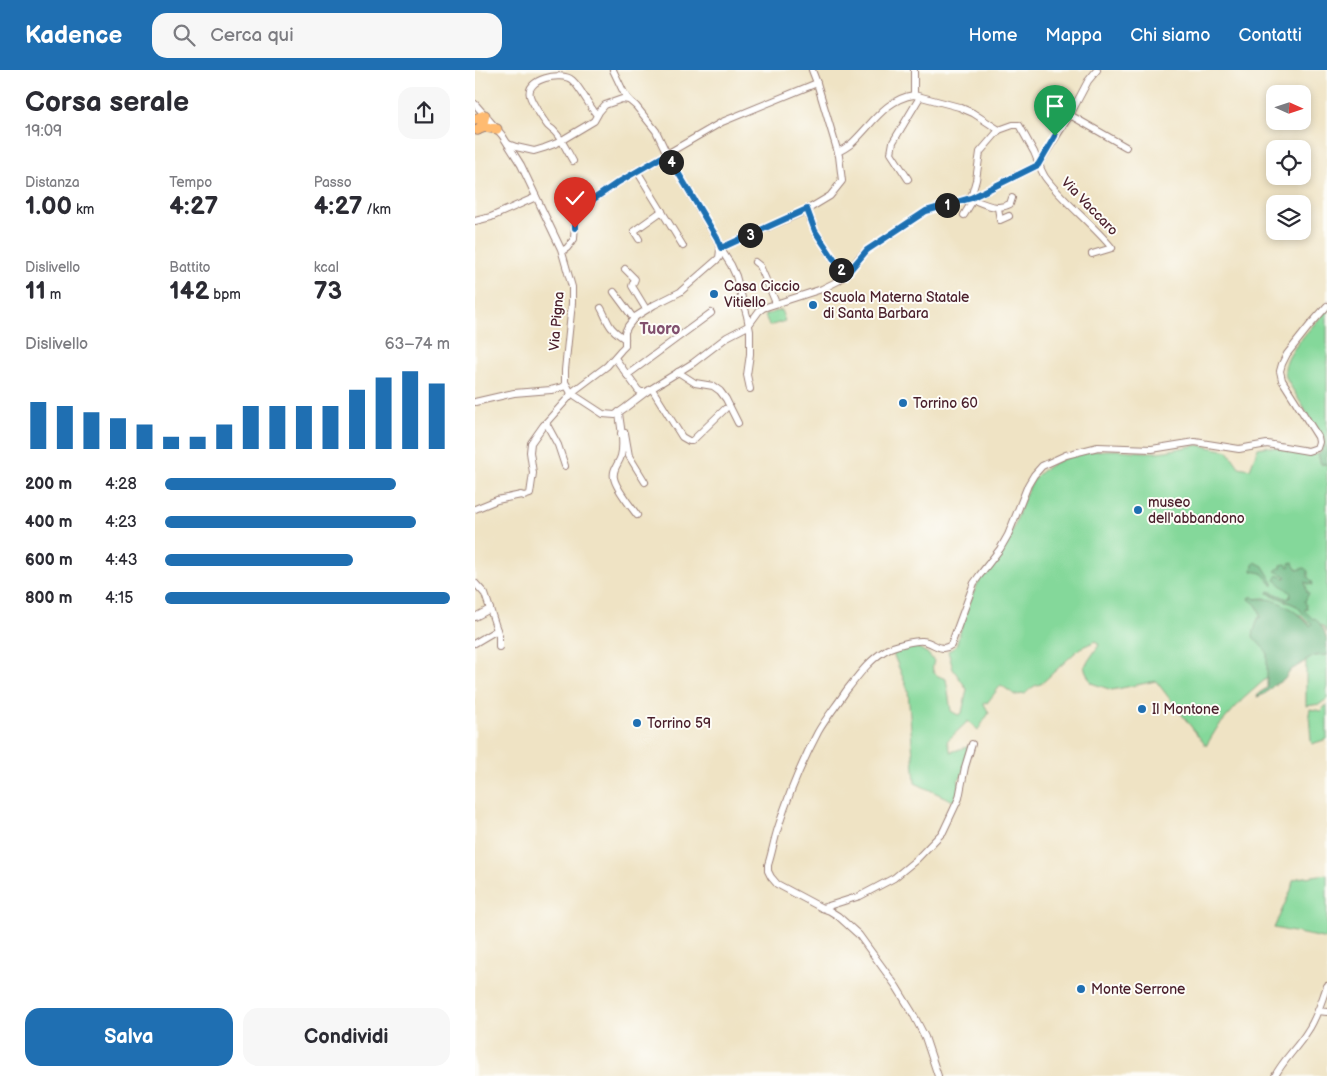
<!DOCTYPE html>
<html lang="it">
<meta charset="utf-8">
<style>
:root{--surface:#fff;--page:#f7f7f7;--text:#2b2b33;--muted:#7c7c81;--accent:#1f6fb2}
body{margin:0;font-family:"Balsamiq Sans",sans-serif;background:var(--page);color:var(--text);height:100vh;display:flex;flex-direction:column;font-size:19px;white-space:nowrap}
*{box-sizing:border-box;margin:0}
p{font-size:16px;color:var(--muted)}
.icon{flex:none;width:28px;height:28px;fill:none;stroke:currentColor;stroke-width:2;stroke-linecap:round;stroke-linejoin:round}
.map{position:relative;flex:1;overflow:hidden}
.sheet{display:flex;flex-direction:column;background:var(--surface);width:475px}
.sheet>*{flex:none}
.needle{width:32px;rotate:93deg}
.controls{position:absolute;left:791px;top:15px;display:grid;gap:10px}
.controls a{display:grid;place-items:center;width:45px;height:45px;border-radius:10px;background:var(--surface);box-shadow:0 2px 8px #0003;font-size:25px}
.pin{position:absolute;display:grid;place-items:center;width:42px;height:42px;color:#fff;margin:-51px -21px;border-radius:50% 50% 50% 0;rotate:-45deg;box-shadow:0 0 5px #0007}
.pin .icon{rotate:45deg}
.km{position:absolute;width:25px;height:25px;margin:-12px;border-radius:50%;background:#222;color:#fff;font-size:14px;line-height:25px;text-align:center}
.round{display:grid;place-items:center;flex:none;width:52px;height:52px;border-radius:15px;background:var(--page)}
.summary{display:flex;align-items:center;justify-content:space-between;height:85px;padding:0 25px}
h1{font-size:28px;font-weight:800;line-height:38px}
.stats{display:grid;grid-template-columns:repeat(3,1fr);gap:8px;height:85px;padding:5px 25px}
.stats div{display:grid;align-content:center}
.stats b{font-size:25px;font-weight:800}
.stats small{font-size:14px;font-weight:400}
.stats p{font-size:14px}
.chart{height:140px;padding:10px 25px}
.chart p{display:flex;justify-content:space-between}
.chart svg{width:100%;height:90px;margin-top:5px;stroke:var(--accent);stroke-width:6}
.primary-button{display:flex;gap:10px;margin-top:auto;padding:10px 25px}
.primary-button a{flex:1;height:58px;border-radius:15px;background:var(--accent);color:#fff;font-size:20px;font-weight:800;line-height:58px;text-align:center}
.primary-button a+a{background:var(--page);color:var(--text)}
ul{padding:0 25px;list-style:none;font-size:16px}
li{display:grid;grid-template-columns:80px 60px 1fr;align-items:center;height:38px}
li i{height:12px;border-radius:6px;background:var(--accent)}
header{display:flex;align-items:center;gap:30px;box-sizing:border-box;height:70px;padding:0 25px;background:var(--accent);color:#fff}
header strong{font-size:24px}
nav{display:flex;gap:28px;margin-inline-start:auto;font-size:18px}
.search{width:350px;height:45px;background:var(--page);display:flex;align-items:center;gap:12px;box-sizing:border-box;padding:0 18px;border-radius:15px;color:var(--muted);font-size:19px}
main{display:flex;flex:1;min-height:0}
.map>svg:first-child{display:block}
</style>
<header>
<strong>Kadence</strong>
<div class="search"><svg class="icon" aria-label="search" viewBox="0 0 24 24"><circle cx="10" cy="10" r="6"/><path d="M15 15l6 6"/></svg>Cerca qui</div>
<nav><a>Home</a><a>Mappa</a><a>Chi siamo</a><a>Contatti</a></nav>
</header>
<main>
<section class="sheet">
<div class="summary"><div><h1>Corsa serale</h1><p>19:09</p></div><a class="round"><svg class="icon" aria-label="share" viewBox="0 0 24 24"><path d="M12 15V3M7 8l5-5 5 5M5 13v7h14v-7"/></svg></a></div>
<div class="stats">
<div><p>Distanza</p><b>1.00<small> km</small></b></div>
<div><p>Tempo</p><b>4:27</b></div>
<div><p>Passo</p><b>4:27<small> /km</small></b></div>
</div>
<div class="stats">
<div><p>Dislivello</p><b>11<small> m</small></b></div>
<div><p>Battito</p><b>142<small> bpm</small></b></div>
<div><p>kcal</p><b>73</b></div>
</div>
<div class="chart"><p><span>Dislivello</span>63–74 m</p>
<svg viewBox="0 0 160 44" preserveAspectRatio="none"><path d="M5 44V21M15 44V23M25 44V26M35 44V29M45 44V32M55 44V38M65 44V38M75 44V32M85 44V23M95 44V23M105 44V23M115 44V23M125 44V15M135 44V9M145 44V6M155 44V12"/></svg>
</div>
<ul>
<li><b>200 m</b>4:28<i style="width:81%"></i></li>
<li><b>400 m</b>4:23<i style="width:88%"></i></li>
<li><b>600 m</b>4:43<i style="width:66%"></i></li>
<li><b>800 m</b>4:15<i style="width:100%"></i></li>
</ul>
<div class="primary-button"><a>Salva</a><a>Condividi</a></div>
</section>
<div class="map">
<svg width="852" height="1006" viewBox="0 0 852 1006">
<rect width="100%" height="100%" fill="#fdfcf7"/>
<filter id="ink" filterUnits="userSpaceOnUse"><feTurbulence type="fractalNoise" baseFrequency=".02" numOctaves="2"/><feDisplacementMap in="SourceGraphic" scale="10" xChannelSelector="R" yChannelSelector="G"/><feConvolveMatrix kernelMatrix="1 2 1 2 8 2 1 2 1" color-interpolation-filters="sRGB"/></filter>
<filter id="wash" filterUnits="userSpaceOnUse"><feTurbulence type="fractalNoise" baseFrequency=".0096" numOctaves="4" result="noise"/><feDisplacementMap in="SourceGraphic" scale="20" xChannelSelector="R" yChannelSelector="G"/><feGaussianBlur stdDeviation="1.12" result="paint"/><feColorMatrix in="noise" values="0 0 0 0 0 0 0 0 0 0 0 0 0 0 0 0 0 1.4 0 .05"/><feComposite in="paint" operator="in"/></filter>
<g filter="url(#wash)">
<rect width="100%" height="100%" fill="#efe3c4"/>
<!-- green -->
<g fill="#84d89a" stroke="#677c62">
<polygon points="306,240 310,251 294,256 290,245"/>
<path d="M852 240V377L848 375V370L812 310C810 304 809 300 811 294 817 276 840 254 852 240Z"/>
<path d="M723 375 753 381 764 397 775 399 783 378C787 377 791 376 795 377 811 378 828 388 843 384L846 394H852V563L849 557 838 549 828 539 832 522 830 512 837 515 819 496 815 495 811 506 816 523 815 527 813 529 794 521 793 523 822 536 838 554 836 556 827 546 790 528 774 529 780 533 786 542 785 549 792 582 793 607 768 629 742 658 731 676 681 611 637 620 616 613 609 597 624 575 621 571 605 578 566 614C559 615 555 619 550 624L540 625 526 615 512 633 510 632 509 634 514 643 503 660 493 651 472 671 476 682 495 676 487 706 483 710 485 714 480 732 440 713 433 620 417 581 436 574 452 583 459 591C455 603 460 605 471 609L476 641 483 645 487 643 492 619 478 599 473 581 477 579 481 576C488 553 494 528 506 508 515 495 526 485 533 471 543 452 547 425 560 408 576 389 609 381 632 380 649 379 665 383 682 382 695 381 709 377 723 375Z"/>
<polygon points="852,585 852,629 845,634 831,636 831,591 839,586"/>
<polygon points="852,634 852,669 837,674 836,671 834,644 835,639 846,641"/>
<polygon points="852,804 852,869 799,858 816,820 818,810 823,808"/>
</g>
<!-- forest -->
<g fill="#6bb882" stroke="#5a6c56">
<polygon points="848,375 852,377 852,394 846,394 843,384 845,383"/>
<polygon points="780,492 788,496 798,513 798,516 787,503 777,501 778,495"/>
<path d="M818 492 819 496 822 500 829 498 833 501V507L837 511 838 515 830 512 832 522 834 523 830 531 832 539 829 540 838 549 840 548C852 562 852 566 852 585L839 586 816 600 809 610 799 615 790 624 782 627 784 623 792 618V582L778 567 779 561 783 548H785C786 539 781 534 774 529L775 527H778L780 529C802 526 821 541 835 556L837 554 822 536 793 523 794 521 812 529 815 527 816 523 800 510 803 505 810 508 811 506 800 501 802 499 806 498V495L811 494 814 497 815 495 814 493Z"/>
</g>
</g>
<g filter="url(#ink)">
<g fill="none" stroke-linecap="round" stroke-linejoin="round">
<defs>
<g id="minor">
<polyline points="138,0 149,23 154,30"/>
<polyline points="439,25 439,0"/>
<polyline points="0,34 27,65 46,95 86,179 97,217 97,233 90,300 90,312 96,323 128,344 140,345 150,338 171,322 218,293 252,267 273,256"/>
<polyline points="595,45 651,77"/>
<polyline points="33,74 41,77 59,81 69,78 82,73 119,51 124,42 130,35 147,29 154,30 161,36 181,61 192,84 242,169 245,178 256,195 261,206 272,246 275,261 275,284 272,305 275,319"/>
<path d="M363 82C367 80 372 77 376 74 396 56 410 29 439 25L484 37 498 43 524 60"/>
<path d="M98 91C92 81 87 69 79 61 77 59 75 58 73 56 69 51 57 33 55 26 50 9 86 1 97 10 106 18 113 35 122 45"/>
<polyline points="162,101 208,176"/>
<polyline points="433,109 416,83 418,72 445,27"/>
<path d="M537 128 535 134C522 141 511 134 498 130L496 128 501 110 505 82 524 60 538 55H544C549 64 554 73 559 82 563 91 565 99 570 107 589 133 617 153 637 178L617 184"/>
<polyline points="523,138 525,150 534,146"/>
<polyline points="332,139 340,161 370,206"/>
<polyline points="489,145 498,130"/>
<polyline points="0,151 16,147 61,127"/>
<polyline points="164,169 159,161 187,141"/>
<polyline points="245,178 330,141 355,126 367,111 364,86 342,13 337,0"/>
<polyline points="87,181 92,178 99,169 100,152 103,143 113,133 142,113 247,52 342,13"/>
<polyline points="280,192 285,196 301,233"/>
<polyline points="150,199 160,209 157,216 171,239"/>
<polyline points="139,222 159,249"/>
<path d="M126 238C129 243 131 249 134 254 137 260 144 265 150 269"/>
<polyline points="273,256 284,241 288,238 347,219 363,211 372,203 384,188 392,180 451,141 496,128 563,95 595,45 613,11 622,0"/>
<polyline points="140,288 163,320 166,322 171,322"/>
<polyline points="203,302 220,313 238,316 245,321 251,329 263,353"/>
<polyline points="152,305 236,243"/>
<polyline points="177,319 207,367 214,371 217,371 250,339"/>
<polyline points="0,332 39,323 76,320 92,316"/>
<path d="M144 342C145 356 150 372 146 386 144 394 137 399 139 408 141 419 155 435 162 445"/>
<polyline points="71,353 83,375 90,396"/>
<polyline points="146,364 150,363 154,386 170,412"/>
<polyline points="0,439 22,430 46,425 49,426 55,424 58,403 55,382 56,373 68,356 94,327 96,323 132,296 146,280 150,276 150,262 153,256 160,247 179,235 205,222 244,188 245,180"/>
<polyline points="0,513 10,524 24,566 24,577"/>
<polyline points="0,547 15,539"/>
<polyline points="0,573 22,560"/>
<polyline points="347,838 385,826 419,808 441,790 468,762 484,728 490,697 497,674"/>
<polyline points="843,941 852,942"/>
<path d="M463 1006 450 967 437 942 421 916 384 865 363 846 355 841 347 838 302 814 296 807 293 801V795C297 783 299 770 303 758 313 726 327 692 343 662 351 648 362 635 371 621 383 606 394 590 411 580 418 576 440 570 448 571 459 572 465 583 476 575L499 513 504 506 525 479 533 465 553 415 559 405 567 396 591 385 623 377 677 379 720 372 764 379 792 374 833 381 842 378 844 372 843 367 807 310 805 301 807 294 812 284 835 255 852 236"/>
<path d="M800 1006C808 990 822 978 832 962 842 948 846 932 852 916"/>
</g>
<g id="highway">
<polyline points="0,49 10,45 8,53 3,60"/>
<polyline points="2,60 10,57 22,59"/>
</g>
</defs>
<!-- minor casing -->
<use href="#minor" stroke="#9c8178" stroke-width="8"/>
<!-- highway casing -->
<use href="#highway" stroke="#9c8178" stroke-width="11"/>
<!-- minor -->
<use href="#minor" stroke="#fff" stroke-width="6"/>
<!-- highway -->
<use href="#highway" stroke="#ffbb71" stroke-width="9"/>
</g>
</g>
<g fill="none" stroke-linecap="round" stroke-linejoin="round" filter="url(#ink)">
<defs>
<polyline id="route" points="100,158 100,148 103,143 113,133 142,113 192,84 242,168 246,178 332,139 340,161 370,206 392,180 451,141 496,128 563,95 580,66"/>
</defs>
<!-- route casing -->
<use href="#route" stroke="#fff" stroke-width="10"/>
<!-- route -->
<use href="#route" stroke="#1f6fb2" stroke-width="6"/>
</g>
<!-- markers -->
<g fill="#1f6fb2" stroke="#fdfcf7" stroke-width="2">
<circle cx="239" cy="224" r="5"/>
<circle cx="338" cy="235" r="5"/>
<circle cx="428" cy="333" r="5"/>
<circle cx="663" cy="440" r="5"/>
<circle cx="667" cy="639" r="5"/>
<circle cx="162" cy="653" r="5"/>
<circle cx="606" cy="919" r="5"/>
</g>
<g text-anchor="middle" stroke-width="4" stroke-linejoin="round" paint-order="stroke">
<!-- street labels -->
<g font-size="14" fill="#4a1f2b" stroke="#fdfcf7">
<text transform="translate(615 136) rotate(46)" y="5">Via Vaccaro</text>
<text transform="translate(81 251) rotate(-85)" y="5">Via Pigna</text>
</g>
<!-- poi labels -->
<g font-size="14" fill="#4a1f2b" stroke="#fdfcf7" text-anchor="start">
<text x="249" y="221">Casa Ciccio<tspan x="249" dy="16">Vitiello</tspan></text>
<text x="348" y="232">Scuola Materna Statale<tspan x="348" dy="16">di Santa Barbara</tspan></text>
<text x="438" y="338">Torrino 60</text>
<text x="673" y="437">museo<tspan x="673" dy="16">dell'abbandono</tspan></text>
<text x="677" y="644">Il Montone</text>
<text x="172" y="658">Torrino 59</text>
<text x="616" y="924">Monte Serrone</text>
</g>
<!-- quarter labels -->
<g font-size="16" font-weight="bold" fill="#81506e" stroke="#fdfcf7">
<text x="185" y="264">Tuoro</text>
</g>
</g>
</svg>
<div class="controls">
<a><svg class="needle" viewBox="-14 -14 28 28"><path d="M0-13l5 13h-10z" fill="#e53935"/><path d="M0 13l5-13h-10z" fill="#7c7c81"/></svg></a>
<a><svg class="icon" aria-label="locate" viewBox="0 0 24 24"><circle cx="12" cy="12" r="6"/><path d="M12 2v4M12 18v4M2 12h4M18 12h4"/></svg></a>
<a><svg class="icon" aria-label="layers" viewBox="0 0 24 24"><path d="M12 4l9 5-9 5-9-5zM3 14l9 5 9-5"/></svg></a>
</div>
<div class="pin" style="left:580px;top:66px;background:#1e9e55"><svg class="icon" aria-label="arrive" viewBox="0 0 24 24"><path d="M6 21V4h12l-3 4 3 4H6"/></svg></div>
<div class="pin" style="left:100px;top:158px;background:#d93025"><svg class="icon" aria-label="check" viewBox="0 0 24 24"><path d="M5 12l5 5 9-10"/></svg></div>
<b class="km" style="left:472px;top:135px">1</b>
<b class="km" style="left:366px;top:200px">2</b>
<b class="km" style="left:275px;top:165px">3</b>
<b class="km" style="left:196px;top:92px">4</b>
</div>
</main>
